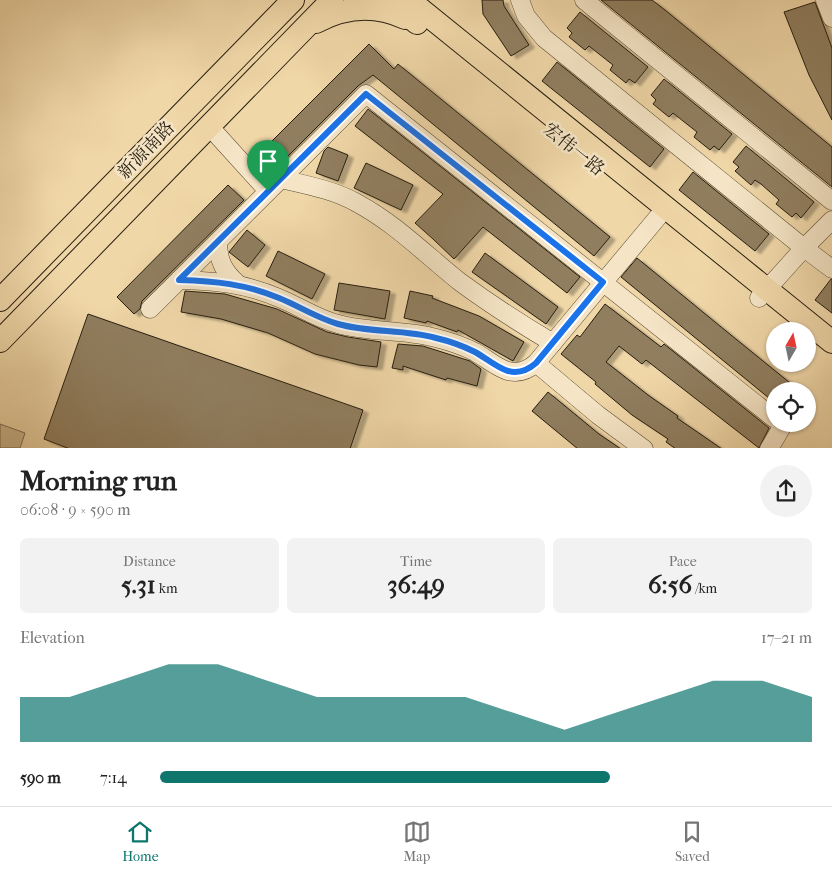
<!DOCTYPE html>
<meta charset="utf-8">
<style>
:root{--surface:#fff;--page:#f2f2f2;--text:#222;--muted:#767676;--line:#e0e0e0;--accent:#0f766e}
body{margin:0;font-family:"IM FELL French Canon","Noto Serif SC",serif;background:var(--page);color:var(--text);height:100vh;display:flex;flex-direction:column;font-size:19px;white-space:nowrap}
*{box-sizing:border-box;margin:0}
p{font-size:16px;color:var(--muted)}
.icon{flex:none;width:28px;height:28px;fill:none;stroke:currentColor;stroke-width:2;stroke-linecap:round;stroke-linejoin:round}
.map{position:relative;height:448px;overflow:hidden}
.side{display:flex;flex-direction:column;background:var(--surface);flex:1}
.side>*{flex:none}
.needle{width:32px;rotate:9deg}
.controls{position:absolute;left:766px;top:322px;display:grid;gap:10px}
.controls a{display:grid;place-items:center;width:50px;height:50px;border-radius:50%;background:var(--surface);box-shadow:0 1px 4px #0004;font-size:25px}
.pin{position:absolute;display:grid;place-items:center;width:42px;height:42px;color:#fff;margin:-51px -21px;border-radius:50% 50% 50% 0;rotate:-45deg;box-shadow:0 0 5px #0007}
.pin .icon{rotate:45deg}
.round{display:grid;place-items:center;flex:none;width:52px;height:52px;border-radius:26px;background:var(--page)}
.head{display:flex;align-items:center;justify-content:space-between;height:85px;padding:0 20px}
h1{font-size:28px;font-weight:800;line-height:38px}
.figures{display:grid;grid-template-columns:repeat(3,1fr);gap:8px;height:85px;padding:5px 20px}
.figures div{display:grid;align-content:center;border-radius:8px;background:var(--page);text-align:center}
.figures b{font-size:25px;font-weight:800}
.figures small{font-size:14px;font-weight:400}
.figures p{font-size:14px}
.chart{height:140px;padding:10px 20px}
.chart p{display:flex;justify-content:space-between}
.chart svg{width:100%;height:90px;margin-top:5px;fill:var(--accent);opacity:.7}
ul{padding:0 20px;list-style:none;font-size:16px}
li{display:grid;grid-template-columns:80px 60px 1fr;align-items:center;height:38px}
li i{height:12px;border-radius:6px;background:var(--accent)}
.tabs{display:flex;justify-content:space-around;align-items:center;height:70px;border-top:1px solid var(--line);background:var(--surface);font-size:14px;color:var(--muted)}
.tabs a{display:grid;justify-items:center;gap:2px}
.tabs .active{color:var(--accent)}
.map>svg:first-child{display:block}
</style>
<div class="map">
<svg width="832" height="449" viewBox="0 0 832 449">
<defs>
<filter id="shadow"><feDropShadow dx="5.5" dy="3" stdDeviation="1" flood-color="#0004"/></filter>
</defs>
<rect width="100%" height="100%" fill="#f0d7a8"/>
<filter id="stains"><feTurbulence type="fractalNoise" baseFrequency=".004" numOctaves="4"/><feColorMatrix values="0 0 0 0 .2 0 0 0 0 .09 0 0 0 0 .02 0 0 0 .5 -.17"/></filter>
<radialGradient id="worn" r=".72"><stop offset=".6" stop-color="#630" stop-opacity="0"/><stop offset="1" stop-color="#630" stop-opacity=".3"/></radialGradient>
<!-- green -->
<polygon fill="#ceb88e" stroke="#7a6b4f" points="0,424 25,433 20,448 0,448"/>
<!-- building -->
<g fill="#907e5f" stroke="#271e10" filter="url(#shadow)">
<polygon points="482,0 503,0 504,6 529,45 511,56 483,14"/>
<polygon points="601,0 652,0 665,10 832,147 832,187"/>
<polygon points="815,2 832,48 832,120 809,75 784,12"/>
<polygon points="580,12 648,67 635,83 629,79 626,83 610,70 613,65 594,50 589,46 585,50 569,37 572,33 567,28"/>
<polygon points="369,44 394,69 398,64 610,237 594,256 373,75 358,86 272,172 256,157"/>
<polygon points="557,62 664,149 650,167 542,81"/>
<polygon points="664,79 732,134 719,150 714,146 710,150 694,137 697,132 678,117 673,113 669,117 653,104 656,100 651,95"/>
<polygon points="368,109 580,277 567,293 483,227 454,259 433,239 415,223 443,194 355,126"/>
<polygon points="746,146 814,202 801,218 796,213 792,217 776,204 779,200 761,184 755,180 751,185 735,171 739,167 733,162"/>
<polygon points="328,147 348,155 338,181 316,173 324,151"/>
<polygon points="366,163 413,185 401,210 354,188"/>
<polygon points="693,172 769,234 755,251 679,190"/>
<polygon points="228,185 244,200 142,301 140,309 134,314 117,297"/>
<polygon points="247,230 265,245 248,267 229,252"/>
<polygon points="278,251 325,274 312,299 266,276"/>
<polygon points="485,253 558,307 546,324 472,272"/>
<polygon points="637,258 726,331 800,391 775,391 775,403 621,277"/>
<polygon points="831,279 832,279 832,313 815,300"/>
<polygon points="339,283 390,291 385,319 334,310"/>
<polygon points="185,291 225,294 277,309 327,332 348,337 381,342 377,367 359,365 315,354 268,333 221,319 181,312"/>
<polygon points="410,291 433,296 432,298 479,316 524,342 513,361 458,330 457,332 427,321 426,323 404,318"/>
<polygon points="605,304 661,347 664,344 769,428 759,448 646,360 642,364 619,346 606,362 648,395 678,416 677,418 722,449 676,449 666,442 668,439 632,415 595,384 596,382 561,354 577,335 580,337"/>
<polygon points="88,314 363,410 350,449 70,449 44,439"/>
<polygon points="398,344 423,346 470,361 481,369 477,386 447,378 446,380 403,366 403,370 392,368"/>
<polygon points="548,392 599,434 621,449 578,449 532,411"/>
</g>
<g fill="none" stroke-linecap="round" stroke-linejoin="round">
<defs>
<g id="minor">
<polyline points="520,0 526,16 544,38 804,248 832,269"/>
<polyline points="584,0 832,201"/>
<polyline points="825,0 832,18"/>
<polyline points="209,126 268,191"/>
<path d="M281 179C307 185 334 190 357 203 396 224 426 255 460 282 490 304 521 324 553 343"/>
<path d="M218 242C218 261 224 272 239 285"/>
<path d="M179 280C215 281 245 283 279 298 299 306 317 319 338 324 370 333 404 329 436 338 448 341 463 346 475 352 486 358 497 368 508 371 519 374 528 370 536 363L658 217"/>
<polyline points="759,298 804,248 832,220"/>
<polyline points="150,309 366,94 775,419"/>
<polyline points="536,363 598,415 644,449"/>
<polyline points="769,449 783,425 781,424"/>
</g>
<g id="major">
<polyline points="389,0 417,23"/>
<polyline points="409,0 832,342"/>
<path d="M316 22C344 7 375 4 405 18"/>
<polyline points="0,300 293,0"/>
<polyline points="0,341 332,0"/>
</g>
</defs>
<!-- minor casing -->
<use href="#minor" stroke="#594c36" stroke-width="19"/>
<!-- major casing -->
<use href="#major" stroke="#271e10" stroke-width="24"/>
<!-- minor -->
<use href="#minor" stroke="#f5e5c6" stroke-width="18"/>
<!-- major -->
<use href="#major" stroke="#f0d7a8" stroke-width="22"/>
</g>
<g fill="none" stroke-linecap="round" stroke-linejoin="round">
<defs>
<path id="route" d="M366 94 603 282 536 363C528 370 519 374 508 371 497 368 486 358 475 352 463 346 449 341 436 338 404 329 370 333 338 324 317 318 299 306 279 298 245 284 215 281 179 280Z"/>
</defs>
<!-- route casing -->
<use href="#route" stroke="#fff" stroke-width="10"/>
<!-- route -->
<use href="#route" stroke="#1a73e8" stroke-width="6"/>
</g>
<g text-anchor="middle" stroke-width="5" stroke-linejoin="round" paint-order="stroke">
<!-- street labels -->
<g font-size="18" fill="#271e10" stroke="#f5e5c6">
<text transform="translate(574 149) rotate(39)" y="6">宏伟一路</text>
<text transform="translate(146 150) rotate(-46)" y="6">新源南路</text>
</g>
</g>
<rect width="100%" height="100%" filter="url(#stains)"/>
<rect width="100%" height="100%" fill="url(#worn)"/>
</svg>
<div class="controls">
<a><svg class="needle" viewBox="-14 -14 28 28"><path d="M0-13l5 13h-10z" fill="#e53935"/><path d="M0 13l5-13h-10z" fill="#767676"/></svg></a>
<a><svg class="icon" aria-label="locate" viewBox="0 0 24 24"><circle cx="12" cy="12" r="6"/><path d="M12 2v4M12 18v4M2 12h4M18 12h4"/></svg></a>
</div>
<div class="pin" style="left:268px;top:191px;background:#1e9e55"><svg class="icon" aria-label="arrive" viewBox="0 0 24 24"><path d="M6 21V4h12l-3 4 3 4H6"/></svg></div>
</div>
<section class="side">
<div class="head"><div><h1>Morning run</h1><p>06:08 · 9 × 590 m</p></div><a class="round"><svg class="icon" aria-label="share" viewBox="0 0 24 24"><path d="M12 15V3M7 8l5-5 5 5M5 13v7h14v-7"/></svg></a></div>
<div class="figures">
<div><p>Distance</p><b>5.31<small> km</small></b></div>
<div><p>Time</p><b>36:49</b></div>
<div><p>Pace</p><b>6:56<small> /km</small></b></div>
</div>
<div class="chart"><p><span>Elevation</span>17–21 m</p>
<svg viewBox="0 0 160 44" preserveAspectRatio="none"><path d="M0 44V22L10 22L20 14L30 6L40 6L50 14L60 22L70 22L80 22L90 22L100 30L110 38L120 30L130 22L140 14L150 14L160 22V44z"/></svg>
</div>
<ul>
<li><b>590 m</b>7:14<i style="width:69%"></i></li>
</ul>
</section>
<nav class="tabs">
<a class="active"><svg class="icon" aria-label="home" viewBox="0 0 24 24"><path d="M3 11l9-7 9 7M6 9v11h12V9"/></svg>Home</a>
<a><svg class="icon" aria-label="map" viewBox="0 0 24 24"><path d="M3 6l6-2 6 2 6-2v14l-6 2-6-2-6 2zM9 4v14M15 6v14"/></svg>Map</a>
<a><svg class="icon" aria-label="saved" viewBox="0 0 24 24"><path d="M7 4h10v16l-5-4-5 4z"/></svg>Saved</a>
</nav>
